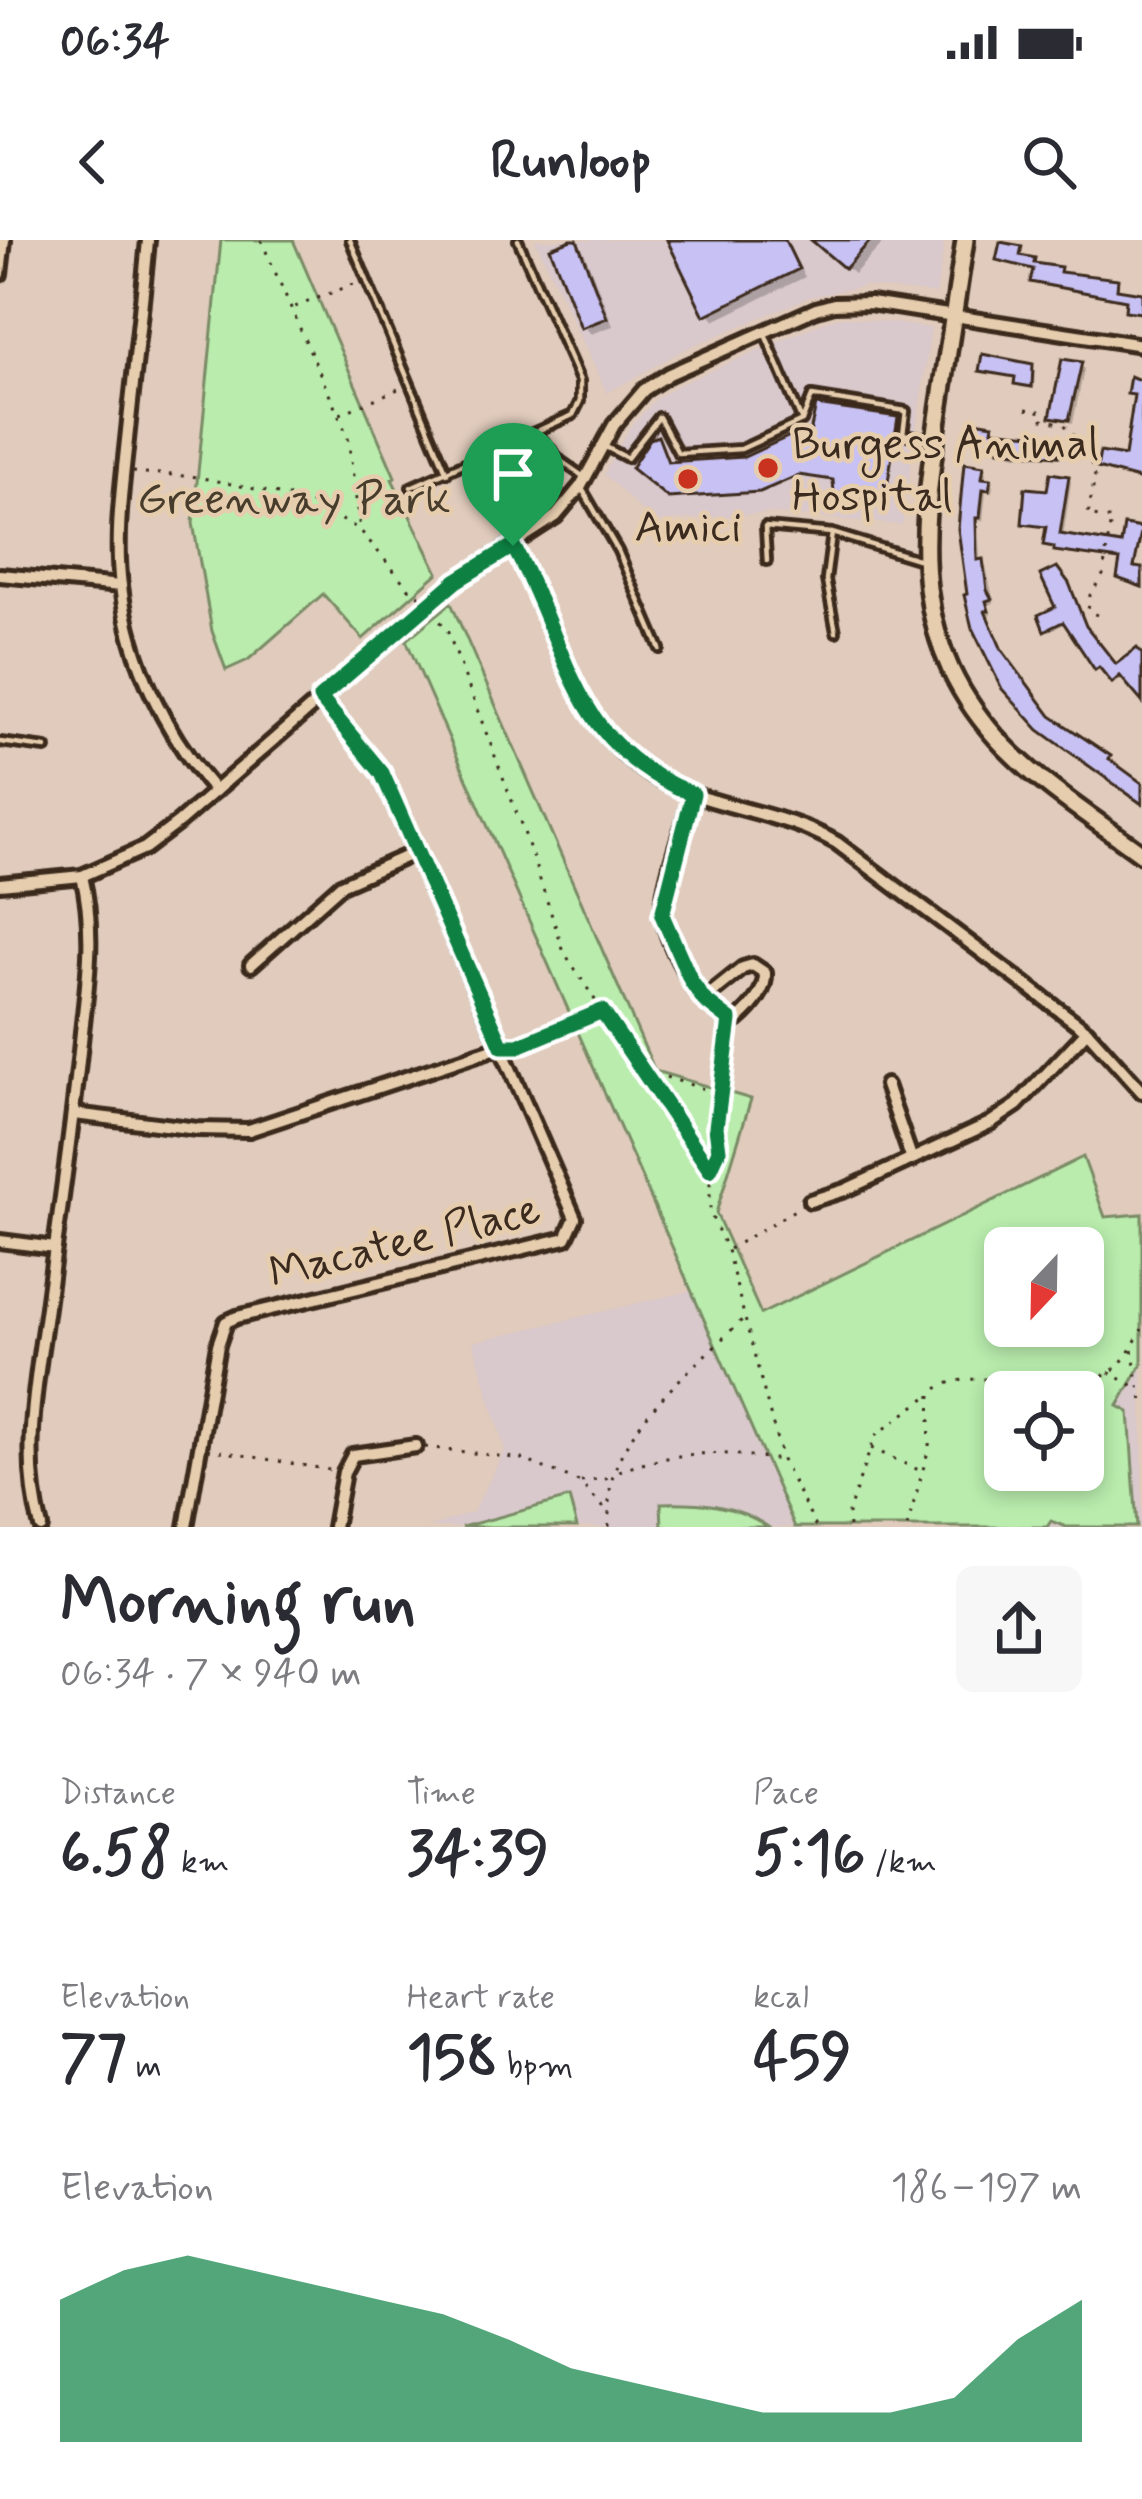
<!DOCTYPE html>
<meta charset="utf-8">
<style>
:root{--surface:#fff;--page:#f7f7f7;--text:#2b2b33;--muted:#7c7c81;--accent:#0b8043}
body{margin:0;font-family:Mynerve,sans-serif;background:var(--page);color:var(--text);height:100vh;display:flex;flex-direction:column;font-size:45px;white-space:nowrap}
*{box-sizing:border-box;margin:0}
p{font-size:39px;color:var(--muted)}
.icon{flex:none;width:66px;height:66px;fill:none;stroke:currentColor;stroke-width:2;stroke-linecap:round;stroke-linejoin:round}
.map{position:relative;height:1287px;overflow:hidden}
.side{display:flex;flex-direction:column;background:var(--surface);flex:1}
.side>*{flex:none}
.needle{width:78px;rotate:202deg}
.buttons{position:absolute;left:984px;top:987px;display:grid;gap:24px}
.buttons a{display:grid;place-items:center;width:120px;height:120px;border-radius:18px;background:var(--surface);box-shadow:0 6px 18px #0003;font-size:60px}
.pin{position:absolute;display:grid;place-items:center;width:102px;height:102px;color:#fff;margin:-123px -51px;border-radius:50% 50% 50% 0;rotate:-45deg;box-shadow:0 0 12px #0007}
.pin .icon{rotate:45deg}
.round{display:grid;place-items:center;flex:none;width:126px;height:126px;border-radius:18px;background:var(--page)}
.overview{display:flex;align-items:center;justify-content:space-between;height:204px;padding:0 60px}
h1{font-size:66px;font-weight:800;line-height:90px}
.figures{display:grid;grid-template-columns:repeat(3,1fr);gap:18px;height:204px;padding:12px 60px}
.figures div{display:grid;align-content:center}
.figures b{font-size:60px;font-weight:800}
.figures small{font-size:33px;font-weight:400}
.figures p{font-size:33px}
.chart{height:336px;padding:24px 60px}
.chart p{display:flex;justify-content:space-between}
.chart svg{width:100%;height:216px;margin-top:12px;fill:var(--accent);opacity:.7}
.status{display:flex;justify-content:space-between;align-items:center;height:84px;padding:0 60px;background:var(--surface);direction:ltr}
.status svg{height:33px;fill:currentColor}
header{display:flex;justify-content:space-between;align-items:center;height:156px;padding:0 60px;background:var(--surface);font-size:54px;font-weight:800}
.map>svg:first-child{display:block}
</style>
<div class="status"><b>06:34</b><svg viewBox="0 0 49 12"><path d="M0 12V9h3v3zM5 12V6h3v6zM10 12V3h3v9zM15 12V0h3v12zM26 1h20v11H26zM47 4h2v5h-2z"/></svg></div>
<header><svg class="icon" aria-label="back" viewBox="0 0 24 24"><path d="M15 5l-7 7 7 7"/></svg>Runloop<svg class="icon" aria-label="search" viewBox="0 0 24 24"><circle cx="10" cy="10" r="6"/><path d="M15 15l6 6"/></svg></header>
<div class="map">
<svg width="1142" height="1287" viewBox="0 0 1142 1287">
<rect width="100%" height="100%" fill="#e0cbbc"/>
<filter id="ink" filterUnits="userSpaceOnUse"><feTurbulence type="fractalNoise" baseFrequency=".00833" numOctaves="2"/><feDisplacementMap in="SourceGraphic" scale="24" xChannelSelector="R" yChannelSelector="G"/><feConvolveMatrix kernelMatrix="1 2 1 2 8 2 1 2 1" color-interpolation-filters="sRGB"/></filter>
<g filter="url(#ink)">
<!-- built -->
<g fill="#d9c8cc">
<polygon points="535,0 945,0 936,54 865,46 810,57 687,108 607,153"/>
<polygon points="845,77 931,88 902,285 767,273 653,282 604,234 630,187 655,160 676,146 828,80"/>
<polygon points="694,1050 795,1287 429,1287 473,1272 505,1210 473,1102"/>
<polygon points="1142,1124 1142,1287 1047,1287 1083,1230"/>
</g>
<!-- green -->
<g fill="#b9ecad" stroke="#7a8b66" stroke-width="3" fill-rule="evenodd">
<polygon points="221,0 293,0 395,237 392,239 438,333 363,399 323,354 248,420 226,430 212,391 193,283"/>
<path d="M451 363 655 831 751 859 716 973 761 1074 1083 917 1105 977 1142 974V1124L1118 1166 1129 1172 1137 1287H1066L1051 1281 1047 1287H795L406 400ZM1005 1008H1083V1086H1005ZM1083 1152V1230H1005V1152Z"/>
<polygon points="569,1258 577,1287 462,1287"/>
<path d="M661 1263C698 1262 736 1264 768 1287H662Z"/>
</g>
<!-- shadow -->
<g fill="#0003">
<polygon points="670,0 786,0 805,37 714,81"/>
<polygon points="815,0 886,0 854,34"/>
<polygon points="576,2 583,9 613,86 591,94 584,86"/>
<polygon points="1021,9 1024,19 1059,30 1065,36 1117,42 1120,53 1142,56 1142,76 1128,70 1129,62 1038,45 1034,41 1035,31 999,19"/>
<polygon points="1080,125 1084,129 1073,183 1058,180 1053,176"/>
<polygon points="1031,126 1035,130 1034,149 1020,147 1018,139 982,130"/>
<polygon points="896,180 886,260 839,254 836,241 802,235 763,252 672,258 635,227 745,220"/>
<polygon points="992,187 995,190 1060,200 1063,204 1061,218 1017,215 983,206 979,202"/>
<polygon points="982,229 986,233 985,241 993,246 992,252 986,251 983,281 978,280 980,320 986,326 994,363 988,365 991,374 987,376 1016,436 1052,480 1142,546 1142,562 1047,494 982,402 965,311"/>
<polygon points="1067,239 1071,242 1063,298 1124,307 1128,340 1134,342 1142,306 1137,330 1142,331 1142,347 1120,337 1122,322 1050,308 1046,304 1048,289 1025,283"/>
<polygon points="1059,368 1088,392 1116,428 1142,418 1142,457 1125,436 1116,443 1103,427 1100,430 1067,383 1049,391 1047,389"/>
</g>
<!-- building -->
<g fill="#c8c1f3" stroke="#3b2a1e" stroke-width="3">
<polygon points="571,0 577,0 607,78 581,88 550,8"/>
<polygon points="667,0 785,0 799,29 704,76"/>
<polygon points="811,0 871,0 845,29"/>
<polygon points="1000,2 1022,6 1020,15 1035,18 1034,23 1061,27 1060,32 1118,39 1117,49 1142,53 1142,73 1125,71 1126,60 1030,42 1033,29 996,20"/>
<polygon points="982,114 1033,124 1032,147 1014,144 1015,137 979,131"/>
<polygon points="1062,119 1082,122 1069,180 1050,177"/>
<polygon points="1130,136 1142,141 1142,240 1097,228 1100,212 1125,216 1134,155 1127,154"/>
<polygon points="816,165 898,177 885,261 834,253 833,240 799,235 760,252 668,258 631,228 650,199 658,196 668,222 744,217 801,191 810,193"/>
<polygon points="975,181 993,184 992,190 1061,197 1058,216 999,210 1000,207 976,203"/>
<polygon points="964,223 984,226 982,238 991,239 989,250 983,249 980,278 976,278 977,320 983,319 987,350 992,359 986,361 989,371 985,371 1002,410 1051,476 1111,516 1109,519 1142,543 1142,564 1039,490 1002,449 972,388 964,355 967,354 958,289"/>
<polygon points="1050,233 1069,236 1060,294 1121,304 1124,285 1142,288 1134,327 1142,328 1142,347 1117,338 1120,320 1054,311 1054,307 1043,305 1046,287 1022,284 1025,248 1047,250"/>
<polygon points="1057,327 1069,343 1086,386 1116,424 1137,408 1142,414 1142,462 1120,436 1112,443 1099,427 1095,430 1063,382 1044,391 1038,375 1055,367 1040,335"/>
</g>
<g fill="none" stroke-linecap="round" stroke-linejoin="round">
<defs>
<g id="lane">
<polyline points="350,0 447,233"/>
<polyline points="764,92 802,181"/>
<polyline points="536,192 561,221 584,237"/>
<polyline points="602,205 627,218 659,177 678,213 741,209 802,181 812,156 906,171 903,194 932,199"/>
<polyline points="411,247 573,175 580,161 580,141 518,0"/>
<polyline points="581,247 618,311 660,409"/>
<polyline points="767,321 765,287 832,293"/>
<polyline points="836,392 826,340 832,293 924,321"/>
<polyline points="0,502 46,508"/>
</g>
<g id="street">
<path d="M148 0C142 67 134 133 127 200 122 248 115 298 121 346 130 422 165 493 215 551"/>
<polyline points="0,34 4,0"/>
<path d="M513 306C559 386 573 498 664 542 719 569 783 572 837 603L1087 791 1142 852"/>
<polyline points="0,335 121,346"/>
<path d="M693 553C685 582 660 648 663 675 666 706 704 776 737 780 751 768 766 752 765 733L753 725 743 728 703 760"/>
<polyline points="0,644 82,636 145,608 178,583 456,341 556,276 581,246 614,185 644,150 669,134 816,69 834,64 870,63 1142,105"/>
<polyline points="251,725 341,645 414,613"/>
<polyline points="886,845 912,920"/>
<polyline points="74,874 197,889 249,890 502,806"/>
<polyline points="810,961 845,950 990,883 1017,865 1087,791"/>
<polyline points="0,1001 55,1008"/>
<path d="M41 1287C21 1214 37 1141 47 1067 59 976 73 885 82 792 88 740 95 688 82 636"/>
<polyline points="186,1287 218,1105 226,1082 237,1077 566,998 575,978 382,534 320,458"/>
<polyline points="334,1287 344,1232 353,1215 416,1206"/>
</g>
<path id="secondary" d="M965 0C956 57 948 115 939 172 920 299 907 405 1005 507 1045 548 1096 580 1142 614"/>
</defs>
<!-- lane casing -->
<use href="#lane" stroke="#3b2a1e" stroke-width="14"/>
<!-- street casing -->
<use href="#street" stroke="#3b2a1e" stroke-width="20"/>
<!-- secondary casing -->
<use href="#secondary" stroke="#3b2a1e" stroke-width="24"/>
<!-- path -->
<g stroke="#3b2a1e" stroke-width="3" stroke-dasharray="3 9" stroke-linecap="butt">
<polyline points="261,0 348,197 360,290 410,350 420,357"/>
<polyline points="295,67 359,42"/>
<polyline points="1026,169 1039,171 1038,178 1064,184 1089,214"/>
<polyline points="340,174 403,147"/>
<polyline points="133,232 198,237 302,259 359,289"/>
<polyline points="433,372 447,390 525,595 564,712 670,876 710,930"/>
<polyline points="1097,375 1088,371 1090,355 1103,335 1111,279 1088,275 1095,237 1085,193 1098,195"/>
<polyline points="728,789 716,888 719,910 710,930 710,973 727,1010 782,1220 816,1287"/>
<polyline points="514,806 600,772"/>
<polyline points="643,830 720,854"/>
<polyline points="729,1009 803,965"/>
<polyline points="1132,1110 1142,1161"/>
<polyline points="1109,1132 1137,1148"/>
<polyline points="425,1207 522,1219 579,1242 607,1271"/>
<polyline points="871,1208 923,1232"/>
<polyline points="208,1209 330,1230"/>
<path d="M619 1231C684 1210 713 1210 780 1220"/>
<polyline points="581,1242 612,1238"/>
<path d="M609 1287C609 1272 608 1255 612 1240 626 1180 704 1118 746 1076"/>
<polyline points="849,1287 848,1273 875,1196 931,1154"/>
<path d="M907 1287 929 1208 931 1154C966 1117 1070 1165 1115 1128 1127 1118 1134 1103 1142 1089"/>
</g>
<!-- lane -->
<use href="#lane" stroke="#e6cdae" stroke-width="4.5"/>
<!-- street -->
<use href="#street" stroke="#e6cdae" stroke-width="10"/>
<!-- secondary -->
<use href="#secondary" stroke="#e6cdae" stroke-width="15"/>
</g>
</g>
<g fill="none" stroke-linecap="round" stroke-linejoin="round" filter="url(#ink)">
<defs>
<path id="route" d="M513 306C571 410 569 505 693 554L662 675 691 741 704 760 730 780 716 887 719 910 710 930 602 771 518 806H502L382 533 320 458 456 341Z"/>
</defs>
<!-- route casing -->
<use href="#route" stroke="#fff" stroke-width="24"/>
<!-- route -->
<use href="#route" stroke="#0b8043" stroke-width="15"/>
</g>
<!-- markers -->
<g fill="#c8321e" stroke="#e6cdae" stroke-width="4.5">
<circle cx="768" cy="228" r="12"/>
<circle cx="688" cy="239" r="12"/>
</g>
<g text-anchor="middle" stroke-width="9" stroke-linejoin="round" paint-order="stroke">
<!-- poi labels -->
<g font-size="45" fill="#3b2a1e" stroke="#e6cdae" text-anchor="start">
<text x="792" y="218">Burgess Animal<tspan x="792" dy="52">Hospital</tspan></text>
<text x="688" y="301" text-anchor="middle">Amici</text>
</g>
<!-- park labels -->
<g font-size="45" fill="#483d2c" stroke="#e6cdae">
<text x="294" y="273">Greenway Park</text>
</g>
<!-- street labels -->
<g font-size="45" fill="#3b2a1e" stroke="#e6cdae">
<text transform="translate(404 999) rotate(-14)" y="16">Macatee Place</text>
</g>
</g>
</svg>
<div class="buttons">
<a><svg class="needle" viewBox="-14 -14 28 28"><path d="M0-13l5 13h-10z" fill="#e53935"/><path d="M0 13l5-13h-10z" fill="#7c7c81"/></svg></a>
<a><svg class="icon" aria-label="locate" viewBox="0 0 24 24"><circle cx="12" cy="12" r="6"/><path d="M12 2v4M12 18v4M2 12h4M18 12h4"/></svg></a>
</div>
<div class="pin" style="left:513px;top:306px;background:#1e9e55"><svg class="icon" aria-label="arrive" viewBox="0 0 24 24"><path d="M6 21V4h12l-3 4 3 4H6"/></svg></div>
</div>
<section class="side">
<div class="overview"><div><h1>Morning run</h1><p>06:34 · 7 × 940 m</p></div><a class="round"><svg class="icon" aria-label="share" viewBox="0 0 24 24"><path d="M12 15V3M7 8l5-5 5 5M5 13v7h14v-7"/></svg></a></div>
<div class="figures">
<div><p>Distance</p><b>6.58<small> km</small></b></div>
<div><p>Time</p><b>34:39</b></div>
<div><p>Pace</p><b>5:16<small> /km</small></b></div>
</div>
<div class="figures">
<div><p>Elevation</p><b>77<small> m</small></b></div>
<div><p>Heart rate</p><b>158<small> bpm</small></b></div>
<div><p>kcal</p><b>459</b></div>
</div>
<div class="chart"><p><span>Elevation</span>186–197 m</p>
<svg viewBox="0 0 160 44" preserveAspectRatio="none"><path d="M0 44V15L10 9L20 6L30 9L40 12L50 15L60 18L70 23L80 29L90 32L100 35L110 38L120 38L130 38L140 35L150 23L160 15V44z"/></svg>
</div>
</section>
